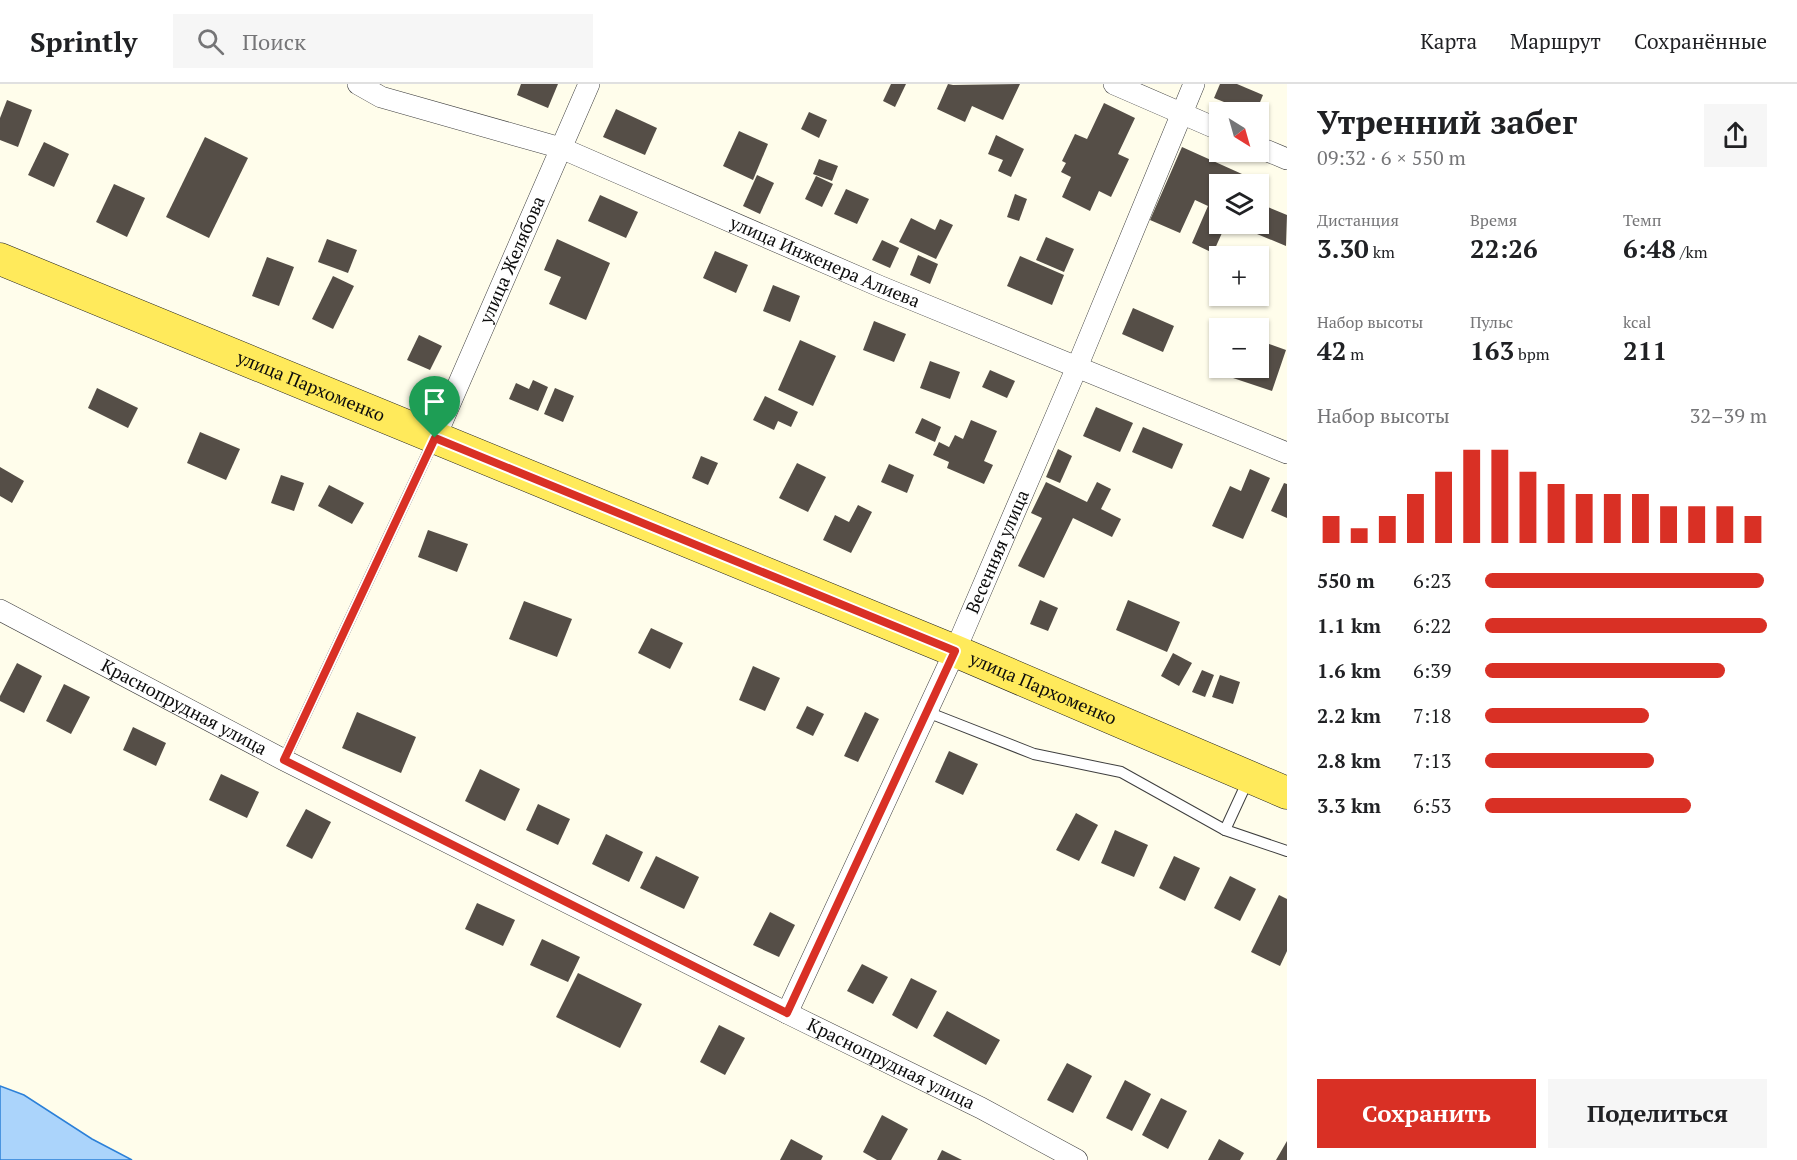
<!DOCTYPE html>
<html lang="ru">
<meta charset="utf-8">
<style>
:root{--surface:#fff;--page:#f6f6f6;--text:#202124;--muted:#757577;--line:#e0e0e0;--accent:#d93025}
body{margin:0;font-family:"PT Serif",serif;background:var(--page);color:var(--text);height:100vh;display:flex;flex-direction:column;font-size:22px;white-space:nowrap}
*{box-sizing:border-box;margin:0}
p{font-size:20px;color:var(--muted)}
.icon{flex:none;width:33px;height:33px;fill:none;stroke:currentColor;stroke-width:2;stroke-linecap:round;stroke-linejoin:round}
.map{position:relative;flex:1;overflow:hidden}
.side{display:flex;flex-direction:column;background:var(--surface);width:510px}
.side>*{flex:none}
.needle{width:39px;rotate:143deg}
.fabs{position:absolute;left:1209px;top:18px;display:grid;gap:12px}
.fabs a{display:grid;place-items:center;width:60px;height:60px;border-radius:0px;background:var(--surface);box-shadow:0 2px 4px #0004;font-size:30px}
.pin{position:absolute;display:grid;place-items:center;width:51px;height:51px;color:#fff;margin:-62px -26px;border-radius:50% 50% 50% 0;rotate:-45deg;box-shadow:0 0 6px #0007}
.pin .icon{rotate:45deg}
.round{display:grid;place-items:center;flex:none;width:63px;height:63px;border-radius:0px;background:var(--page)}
.head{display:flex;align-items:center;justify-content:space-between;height:102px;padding:0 30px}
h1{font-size:33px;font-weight:700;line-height:45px}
.metrics{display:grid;grid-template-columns:repeat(3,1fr);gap:9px;height:102px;padding:6px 30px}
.metrics div{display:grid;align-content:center}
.metrics b{font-size:26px;font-weight:700}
.metrics small{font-size:16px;font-weight:400}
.metrics p{font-size:16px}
.chart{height:168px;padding:12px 30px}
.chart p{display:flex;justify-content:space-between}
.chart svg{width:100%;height:108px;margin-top:6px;stroke:var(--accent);stroke-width:6}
.primary-button{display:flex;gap:12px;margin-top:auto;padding:12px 30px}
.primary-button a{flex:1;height:69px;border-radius:0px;background:var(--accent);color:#fff;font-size:24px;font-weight:700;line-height:69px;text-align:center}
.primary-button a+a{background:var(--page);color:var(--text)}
ul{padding:0 30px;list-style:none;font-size:20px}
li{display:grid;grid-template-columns:96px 72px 1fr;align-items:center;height:45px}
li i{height:15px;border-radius:8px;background:var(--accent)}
header{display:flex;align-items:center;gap:36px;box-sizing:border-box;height:84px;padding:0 30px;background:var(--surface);border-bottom:2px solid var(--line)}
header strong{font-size:28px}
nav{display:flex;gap:33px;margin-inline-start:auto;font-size:21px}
.search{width:420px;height:54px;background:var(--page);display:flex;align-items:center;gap:15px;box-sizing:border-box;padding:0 21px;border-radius:0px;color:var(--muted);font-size:22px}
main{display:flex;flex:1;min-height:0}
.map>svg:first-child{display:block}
</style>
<header>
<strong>Sprintly</strong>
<div class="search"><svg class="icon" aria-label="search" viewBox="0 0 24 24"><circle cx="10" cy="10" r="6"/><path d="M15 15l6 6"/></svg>Поиск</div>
<nav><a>Карта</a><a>Маршрут</a><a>Сохранённые</a></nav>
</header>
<main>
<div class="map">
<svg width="1287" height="1076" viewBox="0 0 1287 1076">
<rect width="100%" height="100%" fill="#fffdeb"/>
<!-- water -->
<polygon fill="#abd4fb" stroke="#2c80d8" stroke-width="1.5" points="0,1002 24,1011 92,1055 132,1076 0,1076"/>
<!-- building -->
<g fill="#554e47">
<polygon points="521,0 558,0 548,24 517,11"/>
<polygon points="891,0 906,0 895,23 883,17"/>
<polygon points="948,0 953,1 1020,0 1003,36 972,22 965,38 937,25"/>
<polygon points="1220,0 1237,0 1263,11 1256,28 1249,28 1214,14"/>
<polygon points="7,16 32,26 18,63 0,56 0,34"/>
<polygon points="1104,19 1135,34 1118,70 1129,75 1111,113 1099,107 1090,127 1062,113 1071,93 1061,88 1066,79 1062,77 1075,50 1087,55"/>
<polygon points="616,25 657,44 645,71 603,53"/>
<polygon points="809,28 827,36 819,54 801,45"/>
<polygon points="739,47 768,60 753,96 723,82"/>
<polygon points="996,51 1024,65 1011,93 998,87 1003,76 988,70"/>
<polygon points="205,53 248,74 209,154 166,133"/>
<polygon points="44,58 69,70 54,103 28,91"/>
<polygon points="1182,63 1242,90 1238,100 1220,100 1220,140 1226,140 1213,169 1192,159 1208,122 1195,116 1180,149 1150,136"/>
<polygon points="819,75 838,82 832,97 813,90"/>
<polygon points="757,91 774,99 760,130 743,122"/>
<polygon points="816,92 833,100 822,123 805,115"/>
<polygon points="114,100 145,114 127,153 96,138"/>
<polygon points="846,105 869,115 857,140 834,130"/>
<polygon points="1015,110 1027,115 1019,137 1007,133"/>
<polygon points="600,111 638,128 626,154 588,137"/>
<polygon points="1258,119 1287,131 1286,162 1245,145 1248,140 1258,140"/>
<polygon points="911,134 935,146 940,135 953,141 936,175 899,158"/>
<polygon points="1046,153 1074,165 1064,188 1036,176"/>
<polygon points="327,155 357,166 348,189 318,178"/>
<polygon points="557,155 610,179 586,236 549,220 561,193 544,186"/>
<polygon points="882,156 899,164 890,184 872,176"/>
<polygon points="715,167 748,181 736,209 703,194"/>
<polygon points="918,171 938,180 930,200 910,191"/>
<polygon points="1020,172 1064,191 1052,221 1007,202"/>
<polygon points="267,173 294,183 279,222 252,212"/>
<polygon points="333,192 354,202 333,245 312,235"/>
<polygon points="773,201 800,212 790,238 763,227"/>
<polygon points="1133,224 1174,242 1163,268 1122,250"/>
<polygon points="874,237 906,250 894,278 863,266"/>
<polygon points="419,251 442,262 430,286 407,276"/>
<polygon points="800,256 836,272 813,322 778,306"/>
<polygon points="1258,256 1286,266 1272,307 1233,294 1236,284 1258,284"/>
<polygon points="930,277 960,288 950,315 920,304"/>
<polygon points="990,286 1015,297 1007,314 982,303"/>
<polygon points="533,296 548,303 538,327 509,315 516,299 529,305"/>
<polygon points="97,304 138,324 128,344 88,324"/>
<polygon points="555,304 574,312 563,338 544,330"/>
<polygon points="765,312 798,328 791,343 778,337 774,346 753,336"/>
<polygon points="1096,323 1133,339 1120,368 1083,352"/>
<polygon points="922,334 941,343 935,358 915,349"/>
<polygon points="971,336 997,347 984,377 993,381 984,400 947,384 949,378 933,371 939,358 949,363 955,351 963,355"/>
<polygon points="1143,343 1183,360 1172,385 1132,368"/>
<polygon points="200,348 240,365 226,396 187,379"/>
<polygon points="1058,365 1072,372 1060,399 1046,393"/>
<polygon points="701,372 718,379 708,401 692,394"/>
<polygon points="797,379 826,393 808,428 779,414"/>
<polygon points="889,380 914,391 907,409 881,398"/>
<polygon points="0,383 24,397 12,419 0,412"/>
<polygon points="1250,385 1270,394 1243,455 1212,442 1230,402 1241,407"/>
<polygon points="281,391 304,399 294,427 271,419"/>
<polygon points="1046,398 1087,418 1097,398 1111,405 1101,425 1121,435 1112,453 1073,434 1044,494 1018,482 1042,434 1031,429"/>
<polygon points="1284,399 1287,400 1287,434 1271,427"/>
<polygon points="329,401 364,419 352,440 318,422"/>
<polygon points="858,421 872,428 851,469 823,456 835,431 849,438"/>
<polygon points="428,446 468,460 457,488 418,473"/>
<polygon points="1040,516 1058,524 1048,547 1030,540"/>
<polygon points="1128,516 1180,538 1167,568 1116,546"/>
<polygon points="524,517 572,535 557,573 509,555"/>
<polygon points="651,544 683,559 670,585 638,569"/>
<polygon points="1173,569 1192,579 1179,602 1161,592"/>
<polygon points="17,579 42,592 24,629 0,617 0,612"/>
<polygon points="753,582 780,594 765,627 739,616"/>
<polygon points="1202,586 1214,591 1205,613 1192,608"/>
<polygon points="1220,591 1240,598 1233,620 1212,613"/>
<polygon points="64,600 90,613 71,650 46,637"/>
<polygon points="807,622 824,630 813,652 796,644"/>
<polygon points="357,628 416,653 401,689 342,664"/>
<polygon points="865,628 879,635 858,678 844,672"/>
<polygon points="133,643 166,659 156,682 123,666"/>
<polygon points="949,667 978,680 963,711 935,698"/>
<polygon points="480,685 520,705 505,737 465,717"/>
<polygon points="221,690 259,708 247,734 209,716"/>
<polygon points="538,720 570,735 558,761 526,746"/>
<polygon points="306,725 331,738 312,775 286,762"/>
<polygon points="1076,729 1098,741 1079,777 1056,766"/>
<polygon points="1115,746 1148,761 1134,793 1101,779"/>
<polygon points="606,750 643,768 629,798 592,780"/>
<polygon points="656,772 699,793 684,825 640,804"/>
<polygon points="1174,772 1200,784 1185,817 1159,804"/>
<polygon points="1230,792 1256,805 1240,837 1214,824"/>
<polygon points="1279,811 1287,815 1287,867 1280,882 1251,868"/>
<polygon points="477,819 515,836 503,862 465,845"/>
<polygon points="770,828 795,841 779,873 753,861"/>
<polygon points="542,855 580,873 568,898 530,881"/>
<polygon points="862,880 888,893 873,920 847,907"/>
<polygon points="578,889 642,920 620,964 556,933"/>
<polygon points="911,894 937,907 917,945 892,931"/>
<polygon points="947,927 1000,956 986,981 933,952"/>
<polygon points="719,941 745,954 725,991 700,978"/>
<polygon points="1067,979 1092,992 1073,1029 1047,1016"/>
<polygon points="1125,996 1151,1010 1132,1047 1106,1034"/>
<polygon points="1161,1014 1187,1027 1168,1065 1142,1051"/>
<polygon points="882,1031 908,1045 891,1076 877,1076 863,1068"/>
<polygon points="791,1055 823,1072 821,1076 780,1076"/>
<polygon points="1219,1055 1244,1069 1240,1076 1208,1076"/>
<polygon points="1287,1057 1287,1076 1276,1076"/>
<polygon points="942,1066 962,1076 937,1076"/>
</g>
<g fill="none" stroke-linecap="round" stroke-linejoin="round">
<defs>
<g id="lane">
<polyline points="927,628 1034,670 1121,688 1225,746 1287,767"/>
<polyline points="284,676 434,356"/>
<polyline points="1225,746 1249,694"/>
</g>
<g id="street">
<path id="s1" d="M358 0 381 13 561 64 879 202 1287 369"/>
<polyline points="1114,0 1220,46"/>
<polyline points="1258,63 1287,75"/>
<path id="s2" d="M435 354 589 0"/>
<path id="s3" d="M0 526 284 676 787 929 981 1024 1077 1076"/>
<path id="s4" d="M787 929 955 567 1077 283 1194 0"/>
</g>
<g id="primary">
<path id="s5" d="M0 175 955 567 1287 709"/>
</g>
</defs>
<!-- lane casing -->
<use href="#lane" stroke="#3f3f3f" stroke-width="12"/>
<!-- street casing -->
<use href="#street" stroke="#3f3f3f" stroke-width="22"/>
<!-- primary casing -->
<use href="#primary" stroke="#1d1d1d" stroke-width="33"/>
<!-- lane -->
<use href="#lane" stroke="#fff" stroke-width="10"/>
<!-- street -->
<use href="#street" stroke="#fff" stroke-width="21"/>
<!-- primary -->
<use href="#primary" stroke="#ffea5b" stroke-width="32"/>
</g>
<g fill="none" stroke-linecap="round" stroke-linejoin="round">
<defs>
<polygon id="route" points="435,354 955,567 787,929 284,676"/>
</defs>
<!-- route casing -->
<use href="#route" stroke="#fff" stroke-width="12"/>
<!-- route -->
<use href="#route" stroke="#d93025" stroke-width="8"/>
</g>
<g text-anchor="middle" stroke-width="6" stroke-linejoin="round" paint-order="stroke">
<!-- street labels -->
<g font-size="18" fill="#0c0c0c" stroke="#fff">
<text dy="6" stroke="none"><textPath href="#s2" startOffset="194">улица Желябова</textPath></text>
<text dy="6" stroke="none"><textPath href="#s1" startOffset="501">улица Инженера Алиева</textPath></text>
<text dy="6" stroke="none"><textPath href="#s5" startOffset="336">улица Пархоменко</textPath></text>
<text dy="6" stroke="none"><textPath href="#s4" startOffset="507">Весенняя улица</textPath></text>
<text dy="6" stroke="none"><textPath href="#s5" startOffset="1128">улица Пархоменко</textPath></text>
<text dy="6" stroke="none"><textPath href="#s3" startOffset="208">Краснопрудная улица</textPath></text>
<text dy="6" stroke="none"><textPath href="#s3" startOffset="1000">Краснопрудная улица</textPath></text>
</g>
</g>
</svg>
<div class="fabs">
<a><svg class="needle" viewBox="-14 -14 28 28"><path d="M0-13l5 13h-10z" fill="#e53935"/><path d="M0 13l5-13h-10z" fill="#757577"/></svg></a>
<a><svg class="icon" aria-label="layers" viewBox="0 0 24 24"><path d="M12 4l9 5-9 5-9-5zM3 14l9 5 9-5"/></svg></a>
<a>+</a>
<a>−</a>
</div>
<div class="pin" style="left:435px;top:354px;background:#1e9e55"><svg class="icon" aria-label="arrive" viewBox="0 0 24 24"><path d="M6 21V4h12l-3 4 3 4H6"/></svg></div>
</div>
<section class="side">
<div class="head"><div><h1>Утренний забег</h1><p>09:32 · 6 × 550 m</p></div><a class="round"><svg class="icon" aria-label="share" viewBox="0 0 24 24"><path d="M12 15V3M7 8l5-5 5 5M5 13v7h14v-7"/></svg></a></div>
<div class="metrics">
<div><p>Дистанция</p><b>3.30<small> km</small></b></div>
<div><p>Время</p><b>22:26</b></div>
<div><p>Темп</p><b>6:48<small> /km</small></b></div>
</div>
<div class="metrics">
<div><p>Набор высоты</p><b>42<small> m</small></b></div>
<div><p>Пульс</p><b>163<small> bpm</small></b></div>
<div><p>kcal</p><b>211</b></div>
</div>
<div class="chart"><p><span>Набор высоты</span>32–39 m</p>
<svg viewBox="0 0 160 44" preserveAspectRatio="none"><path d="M5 44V33M15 44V38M25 44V33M35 44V24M45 44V15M55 44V6M65 44V6M75 44V15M85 44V20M95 44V24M105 44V24M115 44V24M125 44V29M135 44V29M145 44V29M155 44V33"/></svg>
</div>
<ul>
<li><b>550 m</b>6:23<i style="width:99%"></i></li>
<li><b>1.1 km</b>6:22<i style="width:100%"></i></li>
<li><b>1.6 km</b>6:39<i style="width:85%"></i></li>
<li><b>2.2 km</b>7:18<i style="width:58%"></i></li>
<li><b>2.8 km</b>7:13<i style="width:60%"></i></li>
<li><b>3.3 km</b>6:53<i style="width:73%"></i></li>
</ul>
<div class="primary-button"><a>Сохранить</a><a>Поделиться</a></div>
</section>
</main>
